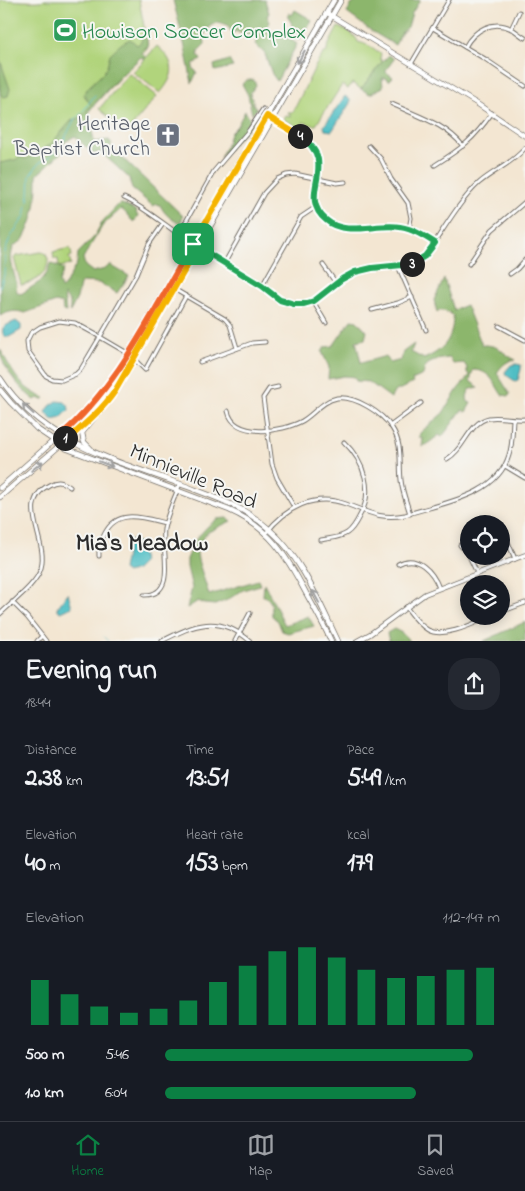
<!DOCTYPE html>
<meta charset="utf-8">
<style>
:root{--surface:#171b24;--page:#242831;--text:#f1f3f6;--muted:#9ea1a6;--line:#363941;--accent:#0b8043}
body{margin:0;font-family:"Indie Flower",sans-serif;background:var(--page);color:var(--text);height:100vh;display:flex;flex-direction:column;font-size:19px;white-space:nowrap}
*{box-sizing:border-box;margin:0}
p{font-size:16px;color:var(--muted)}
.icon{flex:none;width:28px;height:28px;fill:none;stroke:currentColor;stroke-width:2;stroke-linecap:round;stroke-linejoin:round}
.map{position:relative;height:641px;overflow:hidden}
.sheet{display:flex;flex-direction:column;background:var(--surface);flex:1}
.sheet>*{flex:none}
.fabs{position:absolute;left:460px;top:515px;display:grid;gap:10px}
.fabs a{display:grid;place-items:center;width:50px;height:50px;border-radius:50%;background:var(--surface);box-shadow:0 2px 12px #0003;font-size:25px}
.pin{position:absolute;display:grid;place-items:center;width:42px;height:42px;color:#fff;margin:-21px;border-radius:10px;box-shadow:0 2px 8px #0006}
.km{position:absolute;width:25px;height:25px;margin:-12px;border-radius:50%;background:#222;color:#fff;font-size:14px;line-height:25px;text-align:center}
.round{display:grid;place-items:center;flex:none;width:52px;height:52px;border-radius:20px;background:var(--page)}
.head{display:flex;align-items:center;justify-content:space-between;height:85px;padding:0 25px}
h1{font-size:28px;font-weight:800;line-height:38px}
.figures{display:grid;grid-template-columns:repeat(3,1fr);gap:8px;height:85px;padding:5px 25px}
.figures div{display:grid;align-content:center}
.figures b{font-size:25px;font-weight:800}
.figures small{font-size:14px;font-weight:400}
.figures p{font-size:14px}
.chart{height:140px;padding:10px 25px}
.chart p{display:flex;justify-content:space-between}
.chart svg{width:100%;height:90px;margin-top:5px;stroke:var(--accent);stroke-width:6}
ul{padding:0 25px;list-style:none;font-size:16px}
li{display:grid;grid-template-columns:80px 60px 1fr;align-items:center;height:38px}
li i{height:12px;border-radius:6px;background:var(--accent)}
.tab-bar{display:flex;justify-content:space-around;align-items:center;height:70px;border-top:1px solid var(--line);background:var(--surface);font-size:14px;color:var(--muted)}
.tab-bar a{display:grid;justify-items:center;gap:2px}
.tab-bar .selected{color:var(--accent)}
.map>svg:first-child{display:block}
</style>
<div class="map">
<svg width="525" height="641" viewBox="0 0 525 641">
<rect width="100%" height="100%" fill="#f6f6f2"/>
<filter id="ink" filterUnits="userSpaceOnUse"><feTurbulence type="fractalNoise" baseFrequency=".02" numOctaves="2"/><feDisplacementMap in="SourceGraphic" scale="10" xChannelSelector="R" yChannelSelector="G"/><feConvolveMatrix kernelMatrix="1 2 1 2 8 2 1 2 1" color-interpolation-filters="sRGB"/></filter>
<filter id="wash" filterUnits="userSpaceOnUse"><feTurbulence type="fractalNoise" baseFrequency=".0096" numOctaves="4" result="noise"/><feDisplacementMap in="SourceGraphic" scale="20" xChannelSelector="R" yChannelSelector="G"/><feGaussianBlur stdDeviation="1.12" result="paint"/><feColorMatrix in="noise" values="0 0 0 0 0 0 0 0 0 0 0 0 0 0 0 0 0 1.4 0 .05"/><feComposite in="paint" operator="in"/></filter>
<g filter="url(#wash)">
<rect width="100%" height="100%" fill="#f3e6d2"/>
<!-- green -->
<g fill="#b1d47c" stroke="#6e8054">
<path d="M0 0C13 0 35 3 46 0H139L148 47 0 206V70L3 69 0 60Z"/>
<path d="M338 27C346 29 356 35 358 42 367 44 374 48 381 54L380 58 382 62 361 89 352 83 348 89 342 85 316 125H312L303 122V130L283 119 285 116 291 117 288 112H293L316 65 323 54 327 52V48Z"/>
<path d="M157 46C176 62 176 75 160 93L133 72Z"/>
<polygon points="129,73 157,96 127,132 99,109"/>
<polygon points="70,248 72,256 69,257 71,265 59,267 58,259 54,259 53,252"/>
<path d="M41 252 45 253 48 259C48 275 35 282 21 285L14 258 16 256Z"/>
</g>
<!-- forest -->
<g fill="#8cb66c" stroke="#5c704c">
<polygon points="173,0 265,0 269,13 267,16 270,22 268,25 269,32 274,34 277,32 279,37 285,36 297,44 277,81 272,74 265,54 255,44 257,40 257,36 253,34 249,36 248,34 245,33 244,35 235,31 233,34 227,25 218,22 210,26 204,35 205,44 199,50 198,55 201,60 193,64 193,69 197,72 192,83 184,43"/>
<polygon points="358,0 420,0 412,13 408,27 402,32 395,45 373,32 347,13 351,5"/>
<polygon points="295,10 312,20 299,40 290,33 292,24 288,17 289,13 292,15"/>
<path d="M146 32 148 47 143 49 142 53 146 57 144 59 141 57 111 85 90 110 89 114 94 142 109 140 112 144 110 146 183 216 180 224C171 219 165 215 160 205L157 204 153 206 132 189 129 178 103 154 100 152 93 154 75 136 65 142 64 150 37 175C37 199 36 216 24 238 22 243 16 242 13 248 9 260 13 269 16 281 17 284 16 289 17 292L21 294 41 281 47 273 50 263 64 269 59 282 61 289 64 287 77 263 78 253 94 237 102 222 119 204H122L137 211 136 213 138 216 134 222C128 218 127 212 121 209L103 225 83 258 85 266 93 272 105 269 110 265 129 276 117 293 99 283 82 282 80 285 77 298 70 312V302L64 295 66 312 63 311 62 304 56 302 25 313C16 310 9 311 0 316V163L15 160 20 157 26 159 50 145 72 120 80 118 91 105 84 95C88 85 96 81 103 73 108 68 108 61 110 54L121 44 130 39 137 45 140 43Z"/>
<polygon points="389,55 394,59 386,70 386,72 393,77 389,81 386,78 382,78 383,87 370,94 361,89 382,62"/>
<polygon points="0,60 10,89 8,96 4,97 0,94"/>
<polygon points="229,60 233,67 215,71 214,65"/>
<polygon points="247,80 254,80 256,85 250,93 253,101 253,104 257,109 252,114 248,95 242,84"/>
<polygon points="245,111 252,123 220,158 227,144 230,133 237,126"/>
<path d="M444 279 454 310 466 305 482 345C502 345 500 353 516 360 507 360 501 366 497 373L510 394 509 396 502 395C494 383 490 370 473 370L470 381 478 387 469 390 467 397 468 402 471 403 466 412 462 410 442 437 439 435 430 442 422 447 423 439 419 437 420 433 443 413 458 389 470 375 467 373V368L464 363 453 364 450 358C444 358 430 361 426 366 424 369 424 372 423 375L412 380 413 383 394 392 391 398 369 382 356 381 355 377 344 376 328 379 329 367 322 352 325 347 333 346 351 320 357 321 367 331 365 339 356 341 361 363 386 356 390 363 401 360 403 352 414 344 411 352 424 359C444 350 453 339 453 316L450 313 440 310 437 312 434 300Z"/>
<path d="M0 349C13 372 19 388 45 398L43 400 38 398 35 400C22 391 0 366 0 349Z"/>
<polygon points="227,518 231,521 208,532 196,547 198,560 209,595 258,580 260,585 243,590 227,600 215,605 205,604 198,601 187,608 192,588 187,567 187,559 196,539 207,527 217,519"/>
<path d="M264 583 285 625 308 616 314 626 288 633 282 631 278 621 272 616C271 608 274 603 265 596H263Z"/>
<polygon points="525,622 525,641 484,641"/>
<polygon points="394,629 402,633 410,641 389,641 387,633"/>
</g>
<!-- water -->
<g fill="#50bec4" stroke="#3e7478">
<polygon points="345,96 350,100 350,103 332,131 325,130 324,126"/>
<path d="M16 321 21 325V330L9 337C3 337 2 333 3 328L7 325Z"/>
<polygon points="516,364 521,365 521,369 518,380 515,381 506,375 505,372 511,365"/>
<polygon points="57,401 65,402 68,405 69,410 61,418 52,420 46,412 50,406"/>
<polygon points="131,540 140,543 143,563 136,570 127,573 123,570 128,543"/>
<polygon points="68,593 72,607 60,612 57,608"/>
</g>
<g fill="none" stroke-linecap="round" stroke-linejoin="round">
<!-- stream -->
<g stroke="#50bec4" stroke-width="1">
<polyline points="0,287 4,275 5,252 10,238 25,216 29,195 30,175 39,163 51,156 64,140 75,118 80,115 95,95"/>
<polyline points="104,637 108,641"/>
</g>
</g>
</g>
<g filter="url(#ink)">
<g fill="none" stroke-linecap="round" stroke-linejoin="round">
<defs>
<g id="minor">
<polyline points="433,28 485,59 525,86"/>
<polyline points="511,29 519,12"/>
<path d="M465 47C474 30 493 19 512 29 516 31 520 35 525 38"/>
<polyline points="411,64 449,0"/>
<path d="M392 104C417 116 446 124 463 146"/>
<path d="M271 119C285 127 305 135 314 149 330 174 300 198 326 220 346 237 377 224 400 227 413 229 424 236 435 243"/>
<polyline points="369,146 381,159 391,179 408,203 411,218 409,229"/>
<path d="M435 165C462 148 473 140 492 113"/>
<path d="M124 198C142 206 164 224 181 236 206 253 233 268 259 284 273 293 284 307 303 304 323 301 338 277 362 270 385 264 413 273 429 251 443 230 461 199 479 183 494 170 512 164 525 148"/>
<polyline points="163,224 149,244 136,275 100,337 81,369 76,374 62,380 52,379 46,376 28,351 27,341 31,333 40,327 59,321 75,323 95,334 100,337 129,354 145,370 186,296"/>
<polyline points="179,234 214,171 249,130 263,109"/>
<polyline points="224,264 264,193 277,179 286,175 295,174 337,183 345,182"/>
<polyline points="469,264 492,230 525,202"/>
<polyline points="323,265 336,283"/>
<polyline points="398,266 426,330"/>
<polyline points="510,274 517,269 525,260"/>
<polyline points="262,286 301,217 316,207"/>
<polyline points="174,289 225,319 230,325 237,348"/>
<polyline points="313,301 326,323"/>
<polyline points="372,310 398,303 412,297"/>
<polyline points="499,326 525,340"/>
<polyline points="200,362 252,343 265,342"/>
<polyline points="278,387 269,389 263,398 272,464 277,478 294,507"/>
<path d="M228 411C234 439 282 432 302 421 314 414 322 401 337 398 356 396 382 413 392 428 403 445 399 462 401 480 402 492 407 503 410 514"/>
<polyline points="390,426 421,403"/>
<path d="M447 459C464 450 469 422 489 418 500 416 513 420 525 419"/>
<polyline points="505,466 525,478"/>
<polyline points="503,530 515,559"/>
<path d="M266 533C286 508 314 492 346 504 368 512 381 520 405 515 441 503 497 497 509 455 513 444 512 432 513 420"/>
<path d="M321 540C330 538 340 538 347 533 353 529 356 523 359 517 375 492 364 461 344 442"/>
<polyline points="460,545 469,555"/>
<path d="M99 556C98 547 101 541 105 533 118 508 144 518 165 523"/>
<polyline points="469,556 477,573"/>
<path d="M398 564C417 553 433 572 439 588"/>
<path d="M144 595C178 596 161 549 164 529 167 514 174 499 180 484"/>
<polyline points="12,602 27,617 46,641"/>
<path d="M406 607C412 615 419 625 428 630 444 639 475 623 491 616"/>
<polyline points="501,612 525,603"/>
<path d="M0 614C12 602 37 584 41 568 49 541 15 503 49 485 58 480 63 482 70 487"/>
<polyline points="37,641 42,636"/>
<path d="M162 641C195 624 218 614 250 641"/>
<polyline points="235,641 250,613"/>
</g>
<g id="tertiary">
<polyline points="327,13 476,103 525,136"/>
<polyline points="357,641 370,634 425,594 525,555"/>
</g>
<g id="secondary">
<polyline points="0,488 85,413 116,375 334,0"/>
<polyline points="0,497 87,422 104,405 115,391 341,0"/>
</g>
<g id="primary">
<path d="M0 378C45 447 124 462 196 490 223 500 248 510 269 529 301 556 320 604 338 641"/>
<path d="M0 390 11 403 37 429 65 448 229 510C270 528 286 555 306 593 315 609 324 625 331 641"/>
<polyline points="91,449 84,442 82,433 99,411"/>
</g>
</defs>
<!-- minor casing -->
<use href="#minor" stroke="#716c65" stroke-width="5"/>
<!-- tertiary casing -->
<use href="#tertiary" stroke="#716c65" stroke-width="5.5"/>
<!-- secondary casing -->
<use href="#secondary" stroke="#716c65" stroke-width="6"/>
<!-- primary casing -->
<use href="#primary" stroke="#716c65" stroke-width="6"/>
<!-- minor -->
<use href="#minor" stroke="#fff" stroke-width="3"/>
<!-- tertiary -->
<use href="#tertiary" stroke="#fff" stroke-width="4"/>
<!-- secondary -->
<use href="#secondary" stroke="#fff" stroke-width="4.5"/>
<!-- primary -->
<use href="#primary" stroke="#fff" stroke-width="4.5"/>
</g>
<!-- one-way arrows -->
<defs><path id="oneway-shaft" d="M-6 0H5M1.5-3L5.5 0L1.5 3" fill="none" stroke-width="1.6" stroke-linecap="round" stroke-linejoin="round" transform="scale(1.25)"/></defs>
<g stroke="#a0a0a0">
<use href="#oneway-shaft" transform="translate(301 57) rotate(120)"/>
<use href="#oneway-shaft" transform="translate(28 409) rotate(-137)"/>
<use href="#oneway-shaft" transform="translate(106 464) rotate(21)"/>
<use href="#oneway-shaft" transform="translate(37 466) rotate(-40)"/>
<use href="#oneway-shaft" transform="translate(316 597) rotate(-118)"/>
</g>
</g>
<g fill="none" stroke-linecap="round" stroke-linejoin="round" filter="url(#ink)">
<defs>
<path id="split-1" d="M65 438 67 440C84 425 102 410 115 391L198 247 193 244"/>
<path id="split-2" d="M65 438 60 436C121 384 152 311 193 244L196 246"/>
<polyline id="split-3" points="196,246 262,286 280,300 294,304 304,304 314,301 342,279 355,272 372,268 412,264"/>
<path id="split-4" d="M300 136C342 164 295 194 326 220 345 237 377 223 400 227 413 229 424 236 435 243L425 256 412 264"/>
<polyline id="split-5" points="193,244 267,116 300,136"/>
</defs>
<!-- split-1 casing -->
<use href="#split-1" stroke="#fff" stroke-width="10"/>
<!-- split-2 casing -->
<use href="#split-2" stroke="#fff" stroke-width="10"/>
<!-- split-3 casing -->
<use href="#split-3" stroke="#fff" stroke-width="10"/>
<!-- split-4 casing -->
<use href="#split-4" stroke="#fff" stroke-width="10"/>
<!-- split-5 casing -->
<use href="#split-5" stroke="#fff" stroke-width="10"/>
<!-- split-1 -->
<use href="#split-1" stroke="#f5b400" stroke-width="6"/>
<!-- split-2 -->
<use href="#split-2" stroke="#f0652b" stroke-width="6"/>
<!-- split-3 -->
<use href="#split-3" stroke="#22a559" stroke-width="6"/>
<!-- split-4 -->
<use href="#split-4" stroke="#22a559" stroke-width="6"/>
<!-- split-5 -->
<use href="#split-5" stroke="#f5b400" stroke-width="6"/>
</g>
<!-- icons -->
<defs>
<symbol id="stadium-square" viewBox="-11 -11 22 22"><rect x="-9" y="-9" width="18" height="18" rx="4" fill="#2e9e5b" stroke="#f6f6f2"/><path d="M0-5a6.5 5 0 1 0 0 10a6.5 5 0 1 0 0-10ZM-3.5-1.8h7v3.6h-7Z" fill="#fff"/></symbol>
<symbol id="church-square" viewBox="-11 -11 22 22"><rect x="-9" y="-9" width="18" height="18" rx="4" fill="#6b7280" stroke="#f6f6f2"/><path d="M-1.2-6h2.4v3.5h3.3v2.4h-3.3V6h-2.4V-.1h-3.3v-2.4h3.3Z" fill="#fff"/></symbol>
</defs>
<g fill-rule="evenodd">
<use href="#stadium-square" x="51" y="16" width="28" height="28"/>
<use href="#church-square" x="154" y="121" width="28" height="28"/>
</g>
<g text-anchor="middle" stroke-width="4" stroke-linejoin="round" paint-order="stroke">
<!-- leisure labels -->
<g font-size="22" fill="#27864d" stroke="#f6f6f2" text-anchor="start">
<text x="82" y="38">Howison Soccer Complex</text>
</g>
<!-- worship labels -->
<g font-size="22" fill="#5b616d" stroke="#f6f6f2" text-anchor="end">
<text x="150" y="130">Heritage<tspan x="150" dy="25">Baptist Church</tspan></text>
</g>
<!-- street labels -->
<g font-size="22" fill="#2b2b2b" stroke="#f6f6f2">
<text transform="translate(194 475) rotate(23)" y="8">Minnieville Road</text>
</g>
<!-- neighbourhood labels -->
<g font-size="24" font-weight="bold" fill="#2b2b2b" stroke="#f6f6f2">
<text x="142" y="550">Mia's Meadow</text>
</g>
</g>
</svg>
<div class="fabs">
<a><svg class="icon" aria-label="locate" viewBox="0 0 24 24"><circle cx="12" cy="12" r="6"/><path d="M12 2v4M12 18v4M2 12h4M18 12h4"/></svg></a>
<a><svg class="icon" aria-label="layers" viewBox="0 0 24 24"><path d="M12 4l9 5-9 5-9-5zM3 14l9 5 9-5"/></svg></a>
</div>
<div class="pin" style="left:193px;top:244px;background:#1e9e55"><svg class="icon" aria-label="arrive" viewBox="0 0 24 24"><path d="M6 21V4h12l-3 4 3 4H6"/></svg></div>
<b class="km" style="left:65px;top:438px">1</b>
<b class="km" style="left:412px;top:264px">3</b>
<b class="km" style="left:300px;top:136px">4</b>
</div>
<section class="sheet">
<div class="head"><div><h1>Evening run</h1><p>18:44</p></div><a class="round"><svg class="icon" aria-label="share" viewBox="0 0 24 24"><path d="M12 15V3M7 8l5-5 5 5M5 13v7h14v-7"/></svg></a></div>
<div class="figures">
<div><p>Distance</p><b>2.38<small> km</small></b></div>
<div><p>Time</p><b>13:51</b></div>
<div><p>Pace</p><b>5:49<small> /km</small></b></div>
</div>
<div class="figures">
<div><p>Elevation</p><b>40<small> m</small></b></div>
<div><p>Heart rate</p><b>153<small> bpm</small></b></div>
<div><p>kcal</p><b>179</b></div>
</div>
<div class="chart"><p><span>Elevation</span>112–147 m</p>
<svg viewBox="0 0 160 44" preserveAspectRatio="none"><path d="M5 44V22M15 44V29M25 44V35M35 44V38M45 44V36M55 44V32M65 44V23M75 44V15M85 44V8M95 44V6M105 44V11M115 44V17M125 44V21M135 44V20M145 44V17M155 44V16"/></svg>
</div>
<ul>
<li><b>500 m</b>5:46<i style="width:92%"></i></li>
<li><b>1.0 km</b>6:04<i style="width:75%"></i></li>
</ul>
</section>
<nav class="tab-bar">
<a class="selected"><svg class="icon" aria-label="home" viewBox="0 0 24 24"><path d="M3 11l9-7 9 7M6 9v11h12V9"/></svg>Home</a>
<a><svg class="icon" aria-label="map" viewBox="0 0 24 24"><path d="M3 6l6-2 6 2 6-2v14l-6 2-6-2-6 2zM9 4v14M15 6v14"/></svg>Map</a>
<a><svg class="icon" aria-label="saved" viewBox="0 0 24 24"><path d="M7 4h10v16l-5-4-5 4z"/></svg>Saved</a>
</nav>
